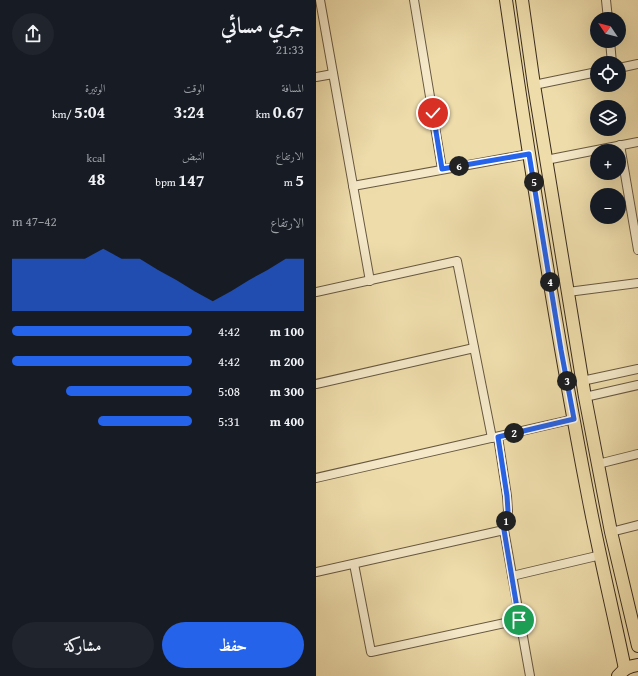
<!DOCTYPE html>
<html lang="ar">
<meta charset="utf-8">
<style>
:root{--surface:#171b24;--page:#20242c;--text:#f1f3f6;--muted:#9ea1a6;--accent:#2563eb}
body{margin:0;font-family:"Gentium Book Plus",Amiri,serif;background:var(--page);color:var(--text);direction:rtl;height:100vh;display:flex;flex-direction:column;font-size:15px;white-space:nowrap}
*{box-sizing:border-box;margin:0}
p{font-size:13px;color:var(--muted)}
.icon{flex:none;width:22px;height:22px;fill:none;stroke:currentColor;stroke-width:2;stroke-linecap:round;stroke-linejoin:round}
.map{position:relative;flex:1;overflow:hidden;direction:ltr}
.panel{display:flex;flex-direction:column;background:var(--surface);width:316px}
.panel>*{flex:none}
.needle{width:26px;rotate:305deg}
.controls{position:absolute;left:274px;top:12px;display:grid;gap:8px}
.controls a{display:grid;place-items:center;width:36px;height:36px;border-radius:50%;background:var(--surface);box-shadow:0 4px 16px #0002;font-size:20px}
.pin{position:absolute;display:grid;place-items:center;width:34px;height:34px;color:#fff;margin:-17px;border:2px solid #fff;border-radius:50%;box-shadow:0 1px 4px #0007}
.km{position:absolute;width:20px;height:20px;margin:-10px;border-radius:50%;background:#222;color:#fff;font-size:11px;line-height:20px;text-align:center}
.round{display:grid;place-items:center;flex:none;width:42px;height:42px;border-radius:21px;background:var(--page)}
.summary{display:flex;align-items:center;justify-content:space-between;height:68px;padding:0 12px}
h1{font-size:22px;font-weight:600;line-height:30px}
.metrics{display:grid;grid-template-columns:repeat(3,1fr);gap:6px;height:68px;padding:4px 12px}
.metrics div{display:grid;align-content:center}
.metrics b{font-size:17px;font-weight:600}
.metrics small{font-size:11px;font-weight:400}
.metrics p{font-size:11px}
.chart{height:112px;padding:8px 12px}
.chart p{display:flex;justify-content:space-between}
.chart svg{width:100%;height:72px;margin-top:4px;fill:var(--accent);opacity:.7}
.button{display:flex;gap:8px;margin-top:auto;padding:8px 12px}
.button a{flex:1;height:46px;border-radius:24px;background:var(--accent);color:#fff;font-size:16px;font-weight:600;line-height:46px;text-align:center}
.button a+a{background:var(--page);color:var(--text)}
ul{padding:0 12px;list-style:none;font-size:13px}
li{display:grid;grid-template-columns:64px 48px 1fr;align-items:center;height:30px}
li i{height:10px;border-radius:5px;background:var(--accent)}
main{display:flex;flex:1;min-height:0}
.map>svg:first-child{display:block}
</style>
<main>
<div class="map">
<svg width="322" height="676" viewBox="0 0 322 676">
<rect width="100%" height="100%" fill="#eedcab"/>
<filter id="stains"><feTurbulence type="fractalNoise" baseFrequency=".005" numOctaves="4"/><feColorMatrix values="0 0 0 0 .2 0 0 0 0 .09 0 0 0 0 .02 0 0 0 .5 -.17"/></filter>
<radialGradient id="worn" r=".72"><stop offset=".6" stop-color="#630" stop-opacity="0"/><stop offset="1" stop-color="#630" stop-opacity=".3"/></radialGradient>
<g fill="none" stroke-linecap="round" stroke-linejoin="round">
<defs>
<g id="street">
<polyline points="4,0 54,281"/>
<polyline points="98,0 126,169"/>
<polyline points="290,0 292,19"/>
<polyline points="294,41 296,63"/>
<polyline points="303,68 322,64"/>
<polyline points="0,77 17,74"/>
<polyline points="218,85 281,72"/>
<polyline points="304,145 322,250"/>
<polyline points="230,160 322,142"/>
<polyline points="37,186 213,154"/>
<polyline points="0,292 141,261 176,438"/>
<polyline points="252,292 322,283"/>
<polyline points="266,381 322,369"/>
<polyline points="0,384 158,348"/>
<polyline points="269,397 322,385"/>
<polyline points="182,437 191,496 192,511 188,530 214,676"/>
<polyline points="282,464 322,454"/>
<polyline points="0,478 258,419"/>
<polyline points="295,532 322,525"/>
<polyline points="38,564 55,652 203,620"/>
<polyline points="0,572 188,530"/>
<polyline points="196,576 285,555"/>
</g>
<g id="primary">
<path d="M190 0C214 166 240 331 272 496 283 554 297 611 309 669"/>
<polyline points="206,0 218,85 269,397 295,532 322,646"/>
<path d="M302 676C308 669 313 666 322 665"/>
</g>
</defs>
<!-- street casing -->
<use href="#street" stroke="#675840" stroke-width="10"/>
<!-- primary casing -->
<use href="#primary" stroke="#3a2c1d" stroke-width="14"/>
<!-- street -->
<use href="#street" stroke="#f4e8c8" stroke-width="8"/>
<!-- primary -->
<use href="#primary" stroke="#eedcab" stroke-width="12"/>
</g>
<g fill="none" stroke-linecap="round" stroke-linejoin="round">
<defs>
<polyline id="route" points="117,113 126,169 213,154 245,350 258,419 182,437 191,496 192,511 188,530 203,620"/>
</defs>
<!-- route casing -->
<use href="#route" stroke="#fff" stroke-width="8"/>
<!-- route -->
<use href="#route" stroke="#2563eb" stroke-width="5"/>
</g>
<rect width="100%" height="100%" filter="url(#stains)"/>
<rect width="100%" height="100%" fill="url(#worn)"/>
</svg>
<div class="controls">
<a><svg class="needle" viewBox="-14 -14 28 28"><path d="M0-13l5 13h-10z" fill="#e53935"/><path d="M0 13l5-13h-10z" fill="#9ea1a6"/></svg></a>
<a><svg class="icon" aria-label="locate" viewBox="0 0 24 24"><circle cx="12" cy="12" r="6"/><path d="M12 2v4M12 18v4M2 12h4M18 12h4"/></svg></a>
<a><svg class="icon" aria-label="layers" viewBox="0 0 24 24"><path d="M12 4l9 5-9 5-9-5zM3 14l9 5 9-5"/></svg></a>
<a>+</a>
<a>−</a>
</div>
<div class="pin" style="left:203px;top:620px;background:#1e9e55"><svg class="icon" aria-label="arrive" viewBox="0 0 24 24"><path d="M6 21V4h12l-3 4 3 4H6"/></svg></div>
<div class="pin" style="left:117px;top:113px;background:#d93025"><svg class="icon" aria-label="check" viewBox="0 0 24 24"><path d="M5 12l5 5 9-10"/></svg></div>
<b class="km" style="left:190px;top:521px">1</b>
<b class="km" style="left:198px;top:433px">2</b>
<b class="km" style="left:251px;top:381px">3</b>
<b class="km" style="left:234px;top:282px">4</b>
<b class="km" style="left:218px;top:182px">5</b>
<b class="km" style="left:143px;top:166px">6</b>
</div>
<section class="panel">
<div class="summary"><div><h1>جري مسائي</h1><p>21:33</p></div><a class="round"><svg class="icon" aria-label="share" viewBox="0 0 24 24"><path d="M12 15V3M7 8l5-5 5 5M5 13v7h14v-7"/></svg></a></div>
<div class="metrics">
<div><p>المسافة</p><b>0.67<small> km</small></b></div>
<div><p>الوقت</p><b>3:24</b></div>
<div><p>الوتيرة</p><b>5:04<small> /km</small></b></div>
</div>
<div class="metrics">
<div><p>الارتفاع</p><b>5<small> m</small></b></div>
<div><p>النبض</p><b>147<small> bpm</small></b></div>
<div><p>kcal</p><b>48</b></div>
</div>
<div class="chart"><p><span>الارتفاع</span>42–47 m</p>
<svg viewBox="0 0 160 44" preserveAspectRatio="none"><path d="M0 44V12L10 12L20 12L30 12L40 12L50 6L60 12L70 12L80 19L90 25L100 32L110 38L120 32L130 25L140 19L150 12L160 12V44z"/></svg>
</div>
<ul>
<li><b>100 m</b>4:42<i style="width:100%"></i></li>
<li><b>200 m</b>4:42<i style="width:100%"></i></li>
<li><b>300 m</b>5:08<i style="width:70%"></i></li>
<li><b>400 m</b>5:31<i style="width:52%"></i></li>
</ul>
<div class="button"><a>حفظ</a><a>مشاركة</a></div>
</section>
</main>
